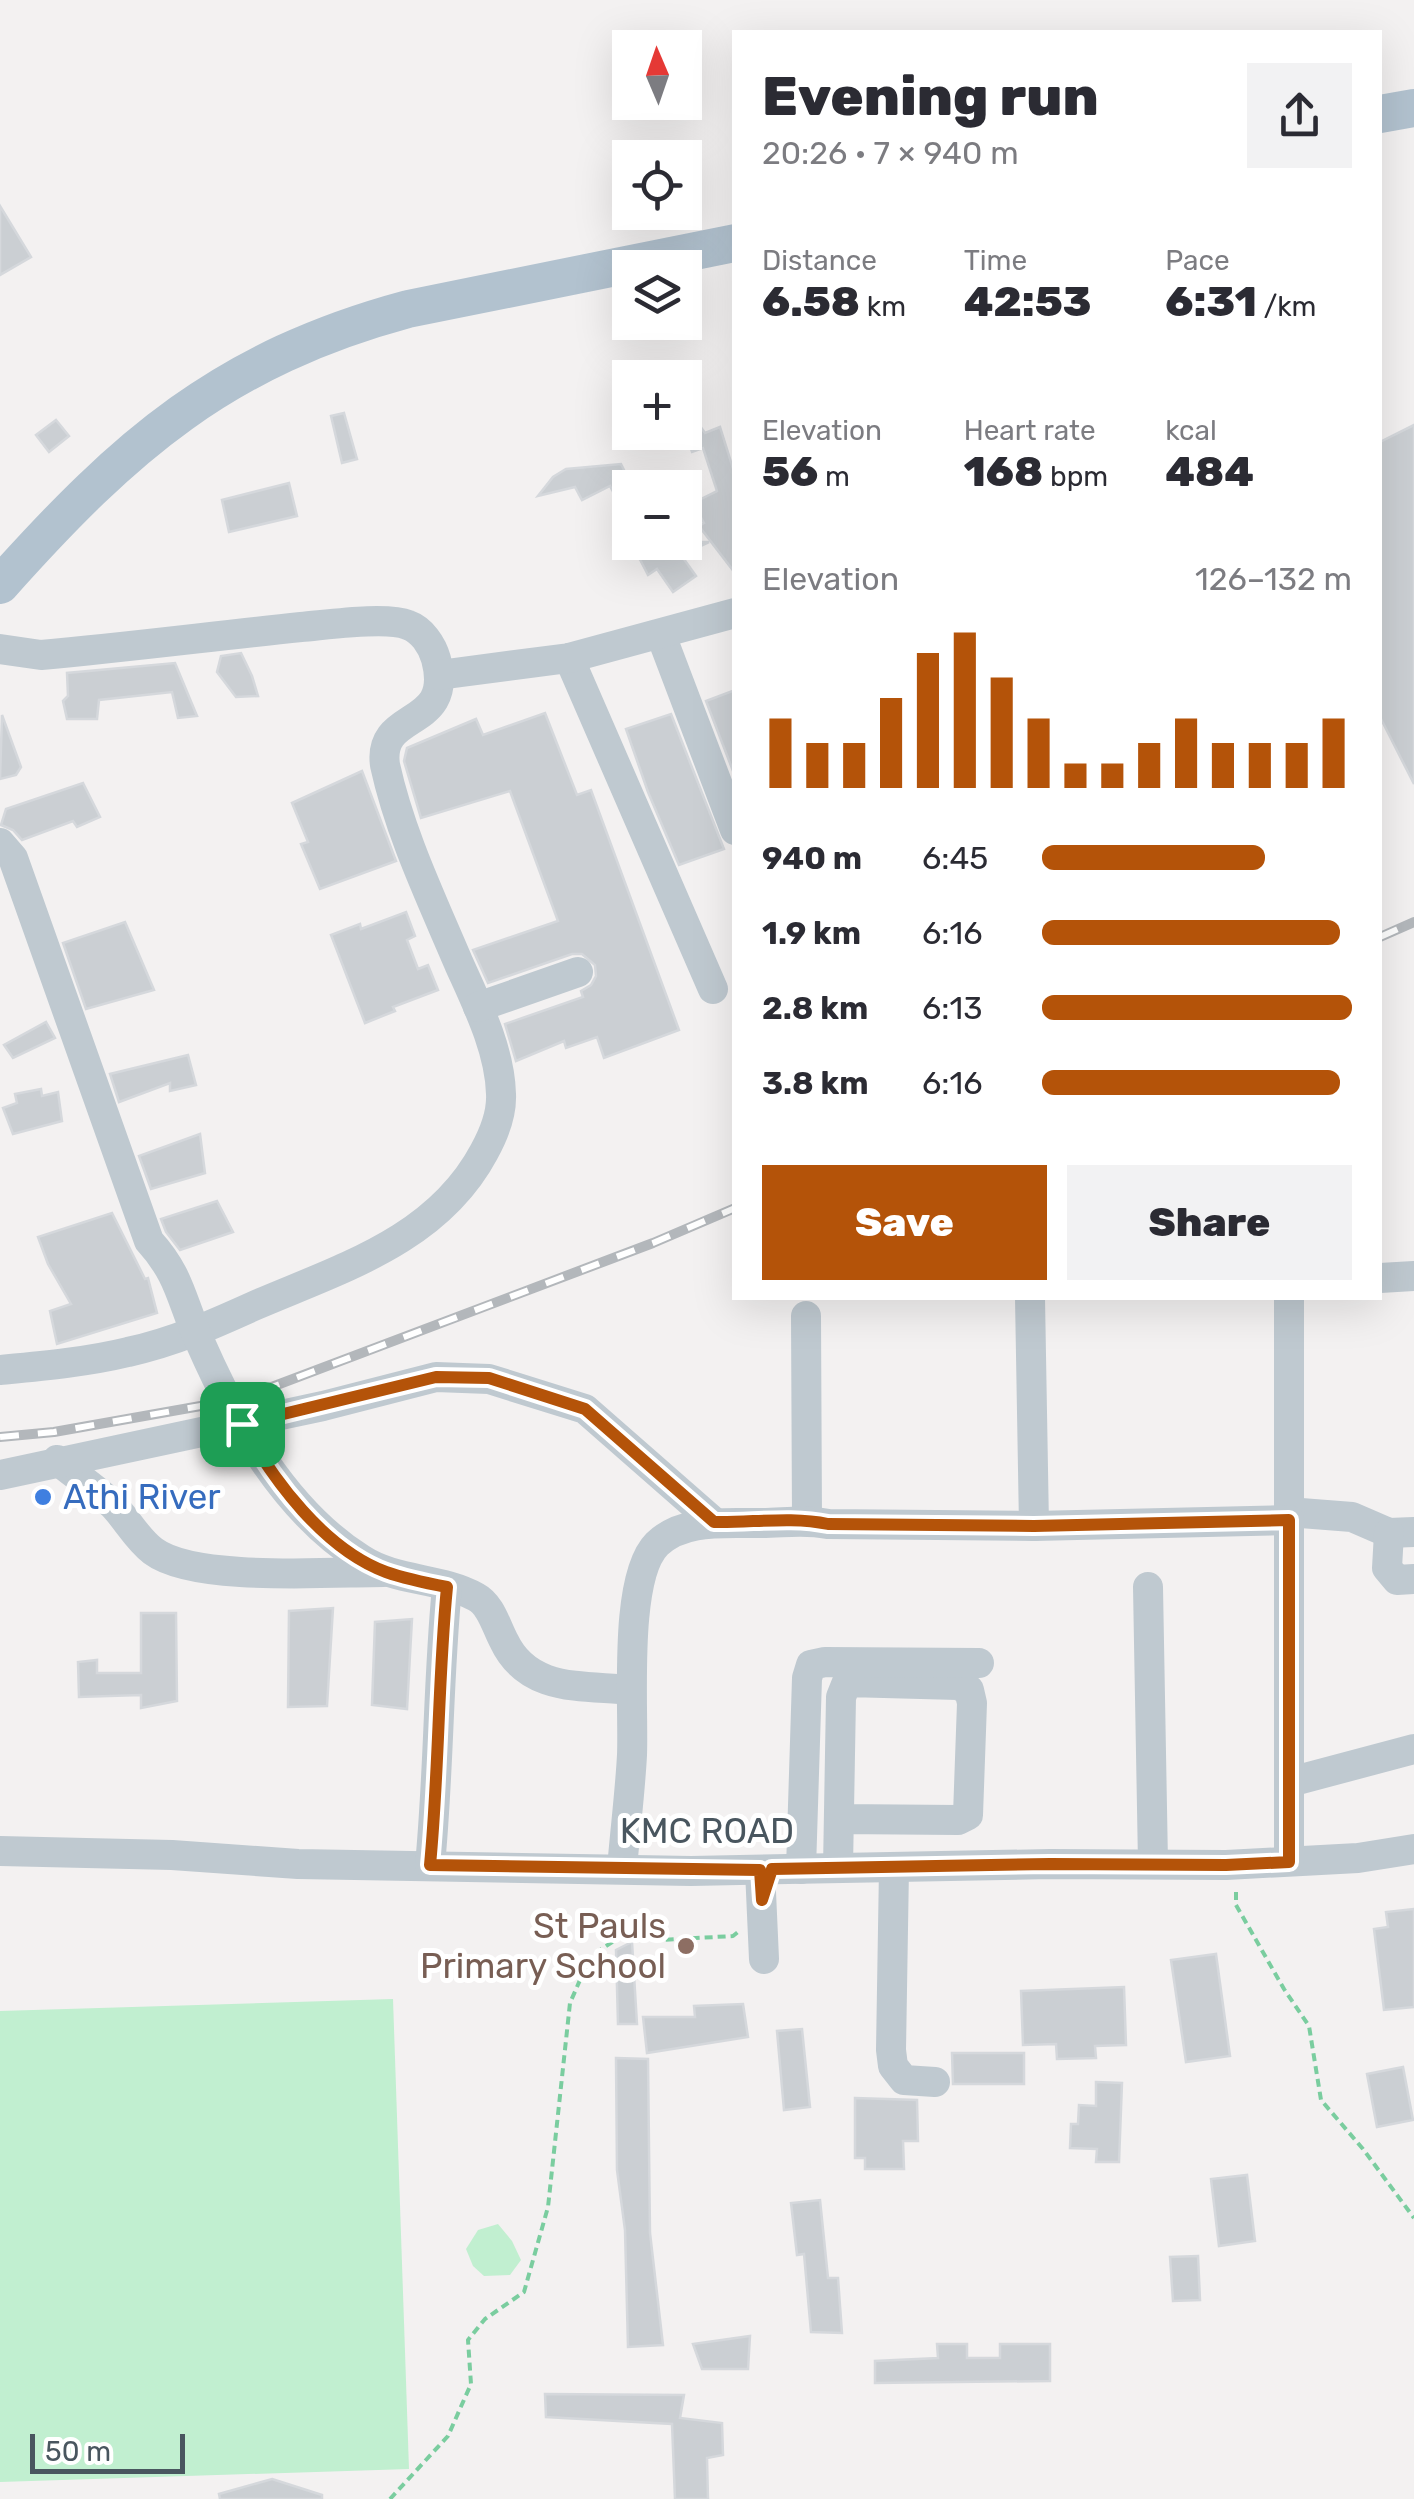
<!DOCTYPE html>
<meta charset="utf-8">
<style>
:root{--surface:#fff;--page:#f2f2f3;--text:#2b2b33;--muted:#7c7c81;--accent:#b45309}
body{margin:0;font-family:Rubik,sans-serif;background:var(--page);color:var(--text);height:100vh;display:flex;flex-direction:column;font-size:38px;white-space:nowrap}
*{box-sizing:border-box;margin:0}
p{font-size:32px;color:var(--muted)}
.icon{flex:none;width:55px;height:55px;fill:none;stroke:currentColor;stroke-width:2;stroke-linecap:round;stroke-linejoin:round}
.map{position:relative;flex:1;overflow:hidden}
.panel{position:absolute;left:732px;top:30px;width:650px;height:1270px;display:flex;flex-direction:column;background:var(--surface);border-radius:0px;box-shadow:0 10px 40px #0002}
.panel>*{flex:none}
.needle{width:65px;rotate:358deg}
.fabs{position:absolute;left:612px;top:30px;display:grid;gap:20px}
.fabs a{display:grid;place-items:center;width:90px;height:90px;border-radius:0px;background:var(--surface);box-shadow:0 10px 40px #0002;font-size:50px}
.scale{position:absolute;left:30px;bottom:25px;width:155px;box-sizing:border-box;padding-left:10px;border:5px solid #49565f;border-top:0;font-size:28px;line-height:35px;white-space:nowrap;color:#49565f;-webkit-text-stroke:8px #fff;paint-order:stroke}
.pin{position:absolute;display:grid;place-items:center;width:85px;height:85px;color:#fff;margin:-42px;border-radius:20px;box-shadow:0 5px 15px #0006}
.round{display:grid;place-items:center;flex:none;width:105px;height:105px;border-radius:0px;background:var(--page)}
.head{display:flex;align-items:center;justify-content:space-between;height:170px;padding:0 30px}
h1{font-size:55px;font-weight:800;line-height:75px}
.stats{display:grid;grid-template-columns:repeat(3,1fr);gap:15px;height:170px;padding:10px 30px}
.stats div{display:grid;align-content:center}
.stats b{font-size:42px;font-weight:800}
.stats small{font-size:28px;font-weight:400}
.stats p{font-size:28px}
.chart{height:280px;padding:20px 30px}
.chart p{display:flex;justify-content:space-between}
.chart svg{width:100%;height:180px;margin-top:10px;stroke:var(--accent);stroke-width:6}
.cta{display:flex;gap:20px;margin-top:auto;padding:20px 30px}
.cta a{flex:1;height:115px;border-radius:0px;background:var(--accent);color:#fff;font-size:40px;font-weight:800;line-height:115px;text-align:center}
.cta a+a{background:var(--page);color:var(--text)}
ul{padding:0 30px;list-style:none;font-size:32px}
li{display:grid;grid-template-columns:160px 120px 1fr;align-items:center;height:75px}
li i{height:25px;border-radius:12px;background:var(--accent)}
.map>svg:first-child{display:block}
</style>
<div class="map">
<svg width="1414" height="2499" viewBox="0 0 1414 2499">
<rect width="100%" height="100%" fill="#f3f1f1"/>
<!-- green -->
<g fill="#c1efd0">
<polygon points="393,1999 409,2469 0,2482 0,2011"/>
<polygon points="498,2224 512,2241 521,2260 510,2275 484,2276 473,2266 466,2249 478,2230"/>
</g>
<!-- building -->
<g fill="#cbcfd3" stroke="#d5d8dc" stroke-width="2.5">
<polygon points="0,206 31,257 0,275"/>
<polygon points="685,405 705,433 720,427 735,475 735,573 699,526 704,523 693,503 717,491 703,448 692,452 685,430"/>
<polygon points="344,413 357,459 342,463 331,416"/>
<polygon points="56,420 69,436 49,452 36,435"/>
<polygon points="1414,425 1414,784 1380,717 1380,442"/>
<polygon points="621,464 630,482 630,524 610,486 582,500 575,487 538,496 553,477 566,469"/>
<polygon points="289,483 297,516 229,532 222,500"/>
<polygon points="631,542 709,542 681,555 696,576 673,592 657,569 648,575"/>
<polygon points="241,653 252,676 258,696 236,697 217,672 221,656"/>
<polygon points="175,663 197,716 178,718 172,692 99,700 97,719 67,719 63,701 68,696 67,673"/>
<polygon points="735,690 735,770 733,771 706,701"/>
<polygon points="545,713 577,795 591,790 679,1030 604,1058 597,1037 566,1048 564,1041 516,1061 505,1024 583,997 581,991 591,985 596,976 595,965 582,954 572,954 488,983 473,950 558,921 510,791 421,818 404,761 407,748 476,719 483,735"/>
<polygon points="671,714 724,849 679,865 648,792 626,729"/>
<polygon points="2,715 21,767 16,775 0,779"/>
<polygon points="362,771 396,861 320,889 301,844 308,842 292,803"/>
<polygon points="83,783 100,817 77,827 73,821 22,840 13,830 1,825 6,809"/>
<polygon points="406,912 415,936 407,940 418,969 428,965 438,990 393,1007 395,1011 365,1023 331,935 360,924 361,929"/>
<polygon points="125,922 154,990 86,1009 63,943"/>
<polygon points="46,1022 55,1038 13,1058 4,1045"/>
<polygon points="188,1055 196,1085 170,1091 170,1083 119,1102 110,1074"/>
<polygon points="41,1089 42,1096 58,1092 62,1121 13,1134 3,1108 17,1103 15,1094"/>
<polygon points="200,1134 205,1173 151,1189 139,1156"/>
<polygon points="217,1201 233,1232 180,1250 166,1232 161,1219"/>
<polygon points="112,1213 145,1279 148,1278 157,1313 57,1344 50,1311 71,1304 48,1264 38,1237"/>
<polygon points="333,1608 327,1706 288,1707 289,1611"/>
<polygon points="141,1613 176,1613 177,1701 141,1708 141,1695 79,1697 78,1662 97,1660 97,1673 141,1673"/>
<polygon points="412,1619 407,1709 372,1705 375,1622"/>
<polygon points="1414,1909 1414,2007 1384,2010 1374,1929 1388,1927 1386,1912"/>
<polygon points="632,1942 637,2024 618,2024 616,1950"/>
<polygon points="1216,1954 1230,2056 1186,2062 1171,1960"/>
<polygon points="1124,1987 1126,2045 1095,2046 1096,2058 1057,2059 1056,2044 1023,2045 1021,1991"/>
<polygon points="743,2004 748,2037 647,2053 643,2017 695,2017 694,2006"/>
<polygon points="802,2029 810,2107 784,2110 777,2031"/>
<polygon points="952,2053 1024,2053 1024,2084 953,2084"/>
<polygon points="616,2058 648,2059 650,2233 663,2345 628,2347 625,2230 617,2170"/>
<polygon points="1403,2067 1413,2120 1377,2127 1367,2074"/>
<polygon points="1096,2082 1122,2083 1119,2162 1096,2162 1097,2149 1070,2148 1071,2124 1078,2124 1079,2105 1096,2106"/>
<polygon points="855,2098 917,2100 918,2141 903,2141 904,2169 865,2169 865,2158 855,2158"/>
<polygon points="1247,2175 1255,2241 1219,2246 1211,2179"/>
<polygon points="820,2200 828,2278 838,2278 842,2333 811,2332 804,2254 797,2255 791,2203"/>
<polygon points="1198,2256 1200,2300 1173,2301 1170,2257"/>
<polygon points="750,2336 748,2369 702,2369 693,2344"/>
<polygon points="937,2344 967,2344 967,2358 1000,2358 1000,2344 1050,2344 1050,2381 875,2383 875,2361 938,2358"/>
<polygon points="545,2394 684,2395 680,2418 722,2423 723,2455 707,2458 708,2499 675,2499 672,2424 546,2417"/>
<polygon points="272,2479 322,2495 322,2499 220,2499 219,2494"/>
</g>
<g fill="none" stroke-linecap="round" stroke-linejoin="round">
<!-- path -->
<g stroke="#7acd9f" stroke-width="4" stroke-dasharray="8 5" stroke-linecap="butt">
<polyline points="1236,1892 1236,1905 1284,1989 1309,2026 1321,2100 1363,2149 1414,2218"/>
<polyline points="390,2499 448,2436 471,2384 468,2340 485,2319 524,2292 548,2207 570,2003 590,1957 627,1932 661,1940 733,1936 738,1932"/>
</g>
<!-- minor -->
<g stroke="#bfc9d0" stroke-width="30">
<polyline points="661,635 735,830"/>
<path d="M0 649 41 655C128 647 214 636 301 627 326 625 386 616 408 625 422 630 432 645 436 659 455 731 377 708 385 765 400 834 432 900 459 964 477 1004 500 1050 501 1094 502 1114 494 1134 484 1152 437 1240 342 1268 256 1305 214 1324 174 1342 128 1352 87 1362 42 1366 0 1370"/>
<polyline points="569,658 713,989"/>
<polyline points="439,675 569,658 735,613"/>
<path d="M0 843 13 858 149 1241C181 1276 181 1301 200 1342 235 1422 285 1511 361 1559 396 1582 440 1577 476 1597 491 1605 496 1626 504 1641 528 1692 581 1685 630 1690"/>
<polyline points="478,1007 578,972"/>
<polyline points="1380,1278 1414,1276"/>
<polyline points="1030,1298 1034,1526"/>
<polyline points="806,1316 807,1519"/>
<path d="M57 1460C75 1475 95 1488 112 1504 127 1519 136 1538 153 1551 194 1582 330 1572 384 1572"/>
<polyline points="0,1475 323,1406 436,1377 489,1379 585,1409 714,1522"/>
<polyline points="1288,1512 1352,1517 1389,1533 1414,1532"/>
<polyline points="1389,1533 1387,1568 1397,1580 1414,1579"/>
<polyline points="1148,1587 1153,1863"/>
<polyline points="1290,1782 1414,1749"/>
<polyline points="0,1851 172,1855 298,1864 691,1871 1050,1864 1226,1865 1358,1858 1414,1849"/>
<polyline points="1289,1861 1289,1298"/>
<path d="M430 1865C439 1772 438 1679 447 1587"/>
<polyline points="838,1868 841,1697 847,1682 958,1685 969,1690 972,1703 968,1815 958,1820 839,1819"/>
<polyline points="894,1868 891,2050 893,2066 904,2080 935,2082"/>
<path d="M622 1869C625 1831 630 1793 632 1755 634 1707 623 1578 657 1544 684 1518 726 1524 760 1523 784 1523 804 1519 828 1524L1034 1526 1289 1520"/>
<polyline points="801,1869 807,1678 811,1665 825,1662 979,1663"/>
<polyline points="760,1870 764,1959"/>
</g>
<!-- major -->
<g stroke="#b2c2cf" stroke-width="38">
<polyline points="1380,114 1414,108"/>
<path d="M0 585C125 445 223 359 408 309L735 243"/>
</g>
<defs>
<g id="rail">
<polyline points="1380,937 1414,922"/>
<polyline points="0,1437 54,1432 240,1399 653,1243 735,1208"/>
</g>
</defs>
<!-- rail casing -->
<use href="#rail" stroke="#b3b7bb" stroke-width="10"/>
<!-- rail -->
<use href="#rail" stroke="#fff" stroke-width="6" stroke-dasharray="19" stroke-linecap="butt"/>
</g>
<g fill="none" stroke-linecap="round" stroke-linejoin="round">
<defs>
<path id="route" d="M436 1377 489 1378 585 1409 714 1522C751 1523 791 1516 828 1524L1034 1526 1289 1520V1862L1226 1865 1050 1864 772 1869 762 1900 760 1870 430 1865C439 1772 438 1679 447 1587 426 1583 406 1579 386 1572 324 1549 273 1480 242 1424Z"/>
</defs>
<!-- route casing -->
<use href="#route" stroke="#fff" stroke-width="20"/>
<!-- route -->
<use href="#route" stroke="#b45309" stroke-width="12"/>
</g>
<!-- markers -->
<circle fill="#3f7fe0" stroke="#fff" stroke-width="4" cx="43" cy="1497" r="10"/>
<circle fill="#8d6e63" stroke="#fff" stroke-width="4" cx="686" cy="1946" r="10"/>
<g text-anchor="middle" stroke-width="10" stroke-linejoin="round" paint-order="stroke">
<!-- shop labels -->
<g font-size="35" fill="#366cbe" stroke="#fff" text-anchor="start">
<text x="63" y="1509">Athi River</text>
</g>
<!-- street labels -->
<g font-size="35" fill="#49565f" stroke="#fff">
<text x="707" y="1843">KMC ROAD</text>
</g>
<!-- education labels -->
<g font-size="35" fill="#785e54" stroke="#fff" text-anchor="end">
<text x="666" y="1938">St Pauls<tspan x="666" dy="40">Primary School</tspan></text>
</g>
</g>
</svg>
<div class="fabs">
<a><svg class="needle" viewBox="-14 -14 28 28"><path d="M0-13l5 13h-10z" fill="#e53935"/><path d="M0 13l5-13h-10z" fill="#7c7c81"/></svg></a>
<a><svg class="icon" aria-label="locate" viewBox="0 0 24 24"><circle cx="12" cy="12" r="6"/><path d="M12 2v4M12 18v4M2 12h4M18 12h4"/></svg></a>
<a><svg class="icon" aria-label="layers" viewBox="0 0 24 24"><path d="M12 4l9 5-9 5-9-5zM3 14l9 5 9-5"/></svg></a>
<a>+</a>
<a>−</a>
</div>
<div class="scale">50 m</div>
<div class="pin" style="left:242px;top:1424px;background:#1e9e55"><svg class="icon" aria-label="arrive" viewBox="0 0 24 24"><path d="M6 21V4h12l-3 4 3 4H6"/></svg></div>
<section class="panel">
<div class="head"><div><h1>Evening run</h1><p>20:26 · 7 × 940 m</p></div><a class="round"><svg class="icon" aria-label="share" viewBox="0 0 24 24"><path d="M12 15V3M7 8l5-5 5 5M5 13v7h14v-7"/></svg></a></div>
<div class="stats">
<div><p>Distance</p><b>6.58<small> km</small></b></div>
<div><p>Time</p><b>42:53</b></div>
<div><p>Pace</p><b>6:31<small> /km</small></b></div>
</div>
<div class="stats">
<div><p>Elevation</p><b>56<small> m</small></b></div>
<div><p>Heart rate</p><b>168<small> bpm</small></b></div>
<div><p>kcal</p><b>484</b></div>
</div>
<div class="chart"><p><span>Elevation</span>126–132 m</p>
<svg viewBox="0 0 160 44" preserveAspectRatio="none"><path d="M5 44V27M15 44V33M25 44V33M35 44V22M45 44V11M55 44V6M65 44V17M75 44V27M85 44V38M95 44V38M105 44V33M115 44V27M125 44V33M135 44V33M145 44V33M155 44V27"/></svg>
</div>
<ul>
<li><b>940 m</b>6:45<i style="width:72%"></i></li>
<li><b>1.9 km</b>6:16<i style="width:96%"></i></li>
<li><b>2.8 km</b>6:13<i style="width:100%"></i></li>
<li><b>3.8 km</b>6:16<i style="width:96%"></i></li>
</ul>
<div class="cta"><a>Save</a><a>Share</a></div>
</section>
</div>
